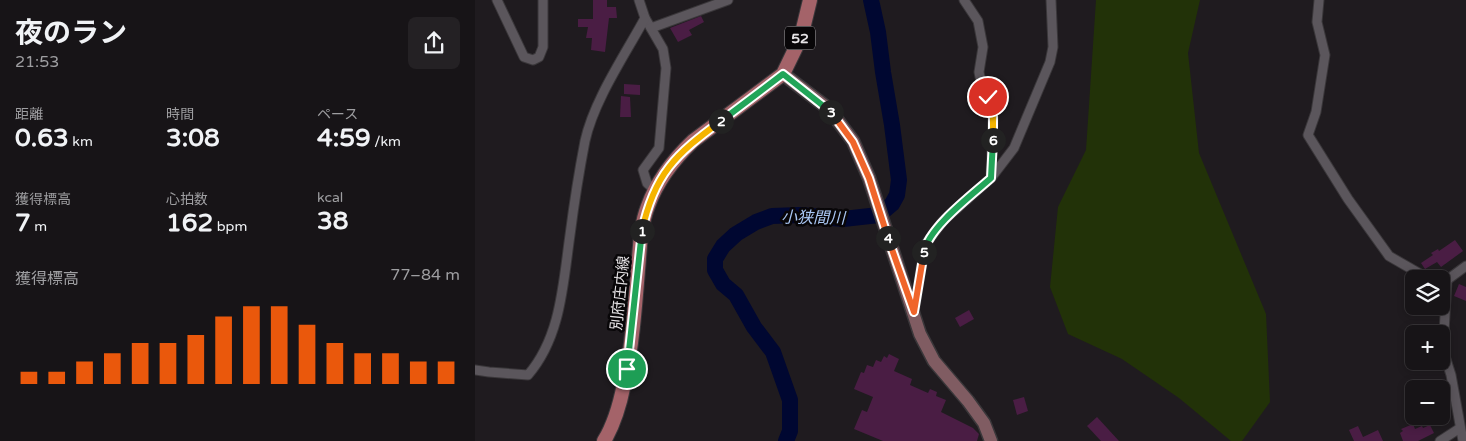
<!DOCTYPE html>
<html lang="ja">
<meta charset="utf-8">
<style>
:root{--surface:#171417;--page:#242124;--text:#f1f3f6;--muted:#9e9ea1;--line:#363336;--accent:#ea580c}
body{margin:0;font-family:"Varela Round","Noto Sans JP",sans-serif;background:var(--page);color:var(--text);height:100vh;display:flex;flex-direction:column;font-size:19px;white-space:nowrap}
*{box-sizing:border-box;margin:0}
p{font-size:16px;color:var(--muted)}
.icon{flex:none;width:28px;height:28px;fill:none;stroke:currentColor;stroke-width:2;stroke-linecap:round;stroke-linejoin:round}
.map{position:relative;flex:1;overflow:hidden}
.panel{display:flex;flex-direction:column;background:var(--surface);width:475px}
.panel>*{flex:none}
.controls{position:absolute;left:930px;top:270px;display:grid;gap:10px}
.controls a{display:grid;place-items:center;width:45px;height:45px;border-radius:8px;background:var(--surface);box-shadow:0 2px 8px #0003,0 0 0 1px var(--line);font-size:25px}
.pin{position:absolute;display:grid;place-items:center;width:42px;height:42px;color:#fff;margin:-21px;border:2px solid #fff;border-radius:50%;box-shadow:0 1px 5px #0007}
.km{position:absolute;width:25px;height:25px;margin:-12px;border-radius:50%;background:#222;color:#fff;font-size:14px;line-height:25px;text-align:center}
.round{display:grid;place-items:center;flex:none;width:52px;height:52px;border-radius:8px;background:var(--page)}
.summary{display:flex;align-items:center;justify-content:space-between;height:85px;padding:0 15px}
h1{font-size:28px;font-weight:700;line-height:38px}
.metrics{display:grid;grid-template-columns:repeat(3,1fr);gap:8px;height:85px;padding:5px 15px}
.metrics div{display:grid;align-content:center}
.metrics b{font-size:25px;font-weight:700}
.metrics small{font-size:14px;font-weight:400}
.metrics p{font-size:14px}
.chart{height:140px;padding:10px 15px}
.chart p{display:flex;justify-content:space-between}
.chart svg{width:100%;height:90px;margin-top:5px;stroke:var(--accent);stroke-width:6}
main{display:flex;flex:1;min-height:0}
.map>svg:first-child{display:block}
</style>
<main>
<section class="panel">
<div class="summary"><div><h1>夜のラン</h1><p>21:53</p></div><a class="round"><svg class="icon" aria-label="share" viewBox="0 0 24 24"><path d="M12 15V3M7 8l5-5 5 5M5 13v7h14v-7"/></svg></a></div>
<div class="metrics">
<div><p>距離</p><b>0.63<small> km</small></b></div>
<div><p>時間</p><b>3:08</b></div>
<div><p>ペース</p><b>4:59<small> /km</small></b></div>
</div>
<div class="metrics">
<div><p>獲得標高</p><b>7<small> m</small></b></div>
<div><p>心拍数</p><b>162<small> bpm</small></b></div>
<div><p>kcal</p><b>38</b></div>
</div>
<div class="chart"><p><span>獲得標高</span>77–84 m</p>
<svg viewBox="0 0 160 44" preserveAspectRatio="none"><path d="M5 44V38M15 44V38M25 44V33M35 44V29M45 44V24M55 44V24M65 44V20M75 44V11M85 44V6M95 44V6M105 44V15M115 44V24M125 44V29M135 44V29M145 44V33M155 44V33"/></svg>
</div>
</section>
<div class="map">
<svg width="991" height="441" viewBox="0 0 991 441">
<rect width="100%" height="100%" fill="#1f1b1f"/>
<!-- green -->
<polygon fill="#223208" points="621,0 725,0 713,53 724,153 791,314 795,402 767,441 756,441 704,398 647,359 593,334 575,287 583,207 611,150"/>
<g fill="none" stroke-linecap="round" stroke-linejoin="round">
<!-- river -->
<polyline stroke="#000731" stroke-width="16" points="311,441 315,431 315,400 298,352 279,327 261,295 248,284 240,270 240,259 248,246 261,234 281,222 297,216 325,215 368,219 404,215 417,204 422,195 424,180 417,125 408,72 403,32 396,0"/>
</g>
<!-- building -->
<g fill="#4a1d44">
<polygon points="118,0 132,0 132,7 141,7 142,18 134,18 130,52 116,50 117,38 111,38 113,27 103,27 103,19 118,19"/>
<polygon points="226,16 229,22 214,30 217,35 203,42 195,28"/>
<polygon points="149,84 165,85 165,95 149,94"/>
<polygon points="146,96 155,97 156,117 145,117"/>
<polygon points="980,240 988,251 966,267 962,262 950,269 946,263 958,255 956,253 963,249 964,251"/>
<polygon points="984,284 991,287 991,301 979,296"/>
<polygon points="494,310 499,319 485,327 480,318"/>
<polygon points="414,354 424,359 419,371 437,379 435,385 453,393 455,389 462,392 461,396 471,400 466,412 498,428 504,434 502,441 408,441 379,429 387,410 392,412 398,397 379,389 386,372 389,373 392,365 398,367 401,360 406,362 409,356 412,358"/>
<polygon points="549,397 553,411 542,415 538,400"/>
<polygon points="622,417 644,441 626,441 612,426"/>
<polygon points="938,424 940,429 947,426 948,428 955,425 959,433 943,441 928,441 925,433 928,431 926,429"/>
<polygon points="883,426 888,437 903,430 908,441 879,441 874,430"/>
</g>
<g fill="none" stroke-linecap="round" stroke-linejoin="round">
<defs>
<g id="street">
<polyline points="22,0 49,57 58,60 64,57 68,47 68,0"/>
<polyline points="164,0 170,18 188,49 191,68 184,148 168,170 172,183 180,190"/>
<polyline points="844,0 842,22 850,55 841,112 833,135 873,199 914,256 947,275 972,280 991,266"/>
<polyline points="176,28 253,0"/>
<polyline points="516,178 539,148 575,62 578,47 576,0"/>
<polyline points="972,280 968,350 976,375 988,441"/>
<polyline points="439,312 450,245 468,221 516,178 518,117 513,97 507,87 504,72 508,47 503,21 489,0"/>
<path d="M0 370 14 372 53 375C86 337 88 284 95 235 99 204 104 172 110 141 119 100 150 55 170 18"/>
<polyline points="965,441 985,428"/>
</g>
<polyline id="secondary" points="308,74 354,109 378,141 394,178 445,334 459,361 493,401 509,423 516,441"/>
<path id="primary" d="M129 441C140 423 145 404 149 384 157 347 160 308 163 270 165 249 165 226 173 206 182 181 198 160 218 141L308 74 326 37 335 0"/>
</defs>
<!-- street casing -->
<use href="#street" stroke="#3a373a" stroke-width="11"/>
<!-- secondary casing -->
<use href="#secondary" stroke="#3a373a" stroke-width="15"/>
<!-- primary casing -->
<use href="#primary" stroke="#3a373a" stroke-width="16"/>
<!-- street -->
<use href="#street" stroke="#5b565c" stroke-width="9"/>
<!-- secondary -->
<use href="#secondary" stroke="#805c62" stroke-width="12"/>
<!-- primary -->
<use href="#primary" stroke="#a46369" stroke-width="14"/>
</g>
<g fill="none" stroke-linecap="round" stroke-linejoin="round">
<defs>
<polyline id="split-1" points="152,369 167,231"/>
<path id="split-2" d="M167 231C179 174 201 154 246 121"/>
<polyline id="split-3" points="246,121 308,74 356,112"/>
<polyline id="split-4" points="356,112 378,142 394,178 413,238"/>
<polyline id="split-5" points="413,238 439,312 449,252"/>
<path id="split-6" d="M449 252C454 227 497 195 516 178L518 140"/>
<polyline id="split-7" points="513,97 518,117 518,140"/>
</defs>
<!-- split-1 casing -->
<use href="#split-1" stroke="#fff" stroke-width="10"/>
<!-- split-2 casing -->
<use href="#split-2" stroke="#fff" stroke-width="10"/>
<!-- split-3 casing -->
<use href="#split-3" stroke="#fff" stroke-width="10"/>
<!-- split-4 casing -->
<use href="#split-4" stroke="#fff" stroke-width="10"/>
<!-- split-5 casing -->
<use href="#split-5" stroke="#fff" stroke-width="10"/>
<!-- split-6 casing -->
<use href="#split-6" stroke="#fff" stroke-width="10"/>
<!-- split-7 casing -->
<use href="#split-7" stroke="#fff" stroke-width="10"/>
<!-- split-1 -->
<use href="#split-1" stroke="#22a559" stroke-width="6"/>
<!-- split-2 -->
<use href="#split-2" stroke="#f5b400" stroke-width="6"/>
<!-- split-3 -->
<use href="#split-3" stroke="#22a559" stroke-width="6"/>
<!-- split-4 -->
<use href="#split-4" stroke="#f0652b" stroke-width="6"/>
<!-- split-5 -->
<use href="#split-5" stroke="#f0652b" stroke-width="6"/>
<!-- split-6 -->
<use href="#split-6" stroke="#22a559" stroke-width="6"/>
<!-- split-7 -->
<use href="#split-7" stroke="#f5b400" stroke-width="6"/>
</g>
<g text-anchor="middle" stroke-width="5" stroke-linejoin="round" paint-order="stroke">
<!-- shield labels -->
<rect fill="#080608" stroke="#a3a1a3" stroke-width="1" x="310" y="26.5" width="30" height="23" rx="4"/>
<g font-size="14" font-weight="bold" fill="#e6e3e6">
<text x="325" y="43">52</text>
</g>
<!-- street labels -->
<g font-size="15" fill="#e6e3e6" stroke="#080608">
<text transform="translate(145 293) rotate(-84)" y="5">別府庄内線</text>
</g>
<!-- water labels -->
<g font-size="16" font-style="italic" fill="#aac7f3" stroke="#080608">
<text transform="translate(338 217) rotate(1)" y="6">小狭間川</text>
</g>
</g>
</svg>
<div class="controls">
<a><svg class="icon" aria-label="layers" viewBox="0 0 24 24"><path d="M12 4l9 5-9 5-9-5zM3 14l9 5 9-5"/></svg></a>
<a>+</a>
<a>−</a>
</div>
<div class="pin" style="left:152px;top:369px;background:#1e9e55"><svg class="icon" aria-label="arrive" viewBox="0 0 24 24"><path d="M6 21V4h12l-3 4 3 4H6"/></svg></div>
<div class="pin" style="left:513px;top:97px;background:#d93025"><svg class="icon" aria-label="check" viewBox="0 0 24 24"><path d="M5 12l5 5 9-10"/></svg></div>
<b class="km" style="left:167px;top:231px">1</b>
<b class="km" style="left:246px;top:121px">2</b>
<b class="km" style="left:356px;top:112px">3</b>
<b class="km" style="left:413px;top:238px">4</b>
<b class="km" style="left:449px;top:252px">5</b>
<b class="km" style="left:518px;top:140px">6</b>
</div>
</main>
